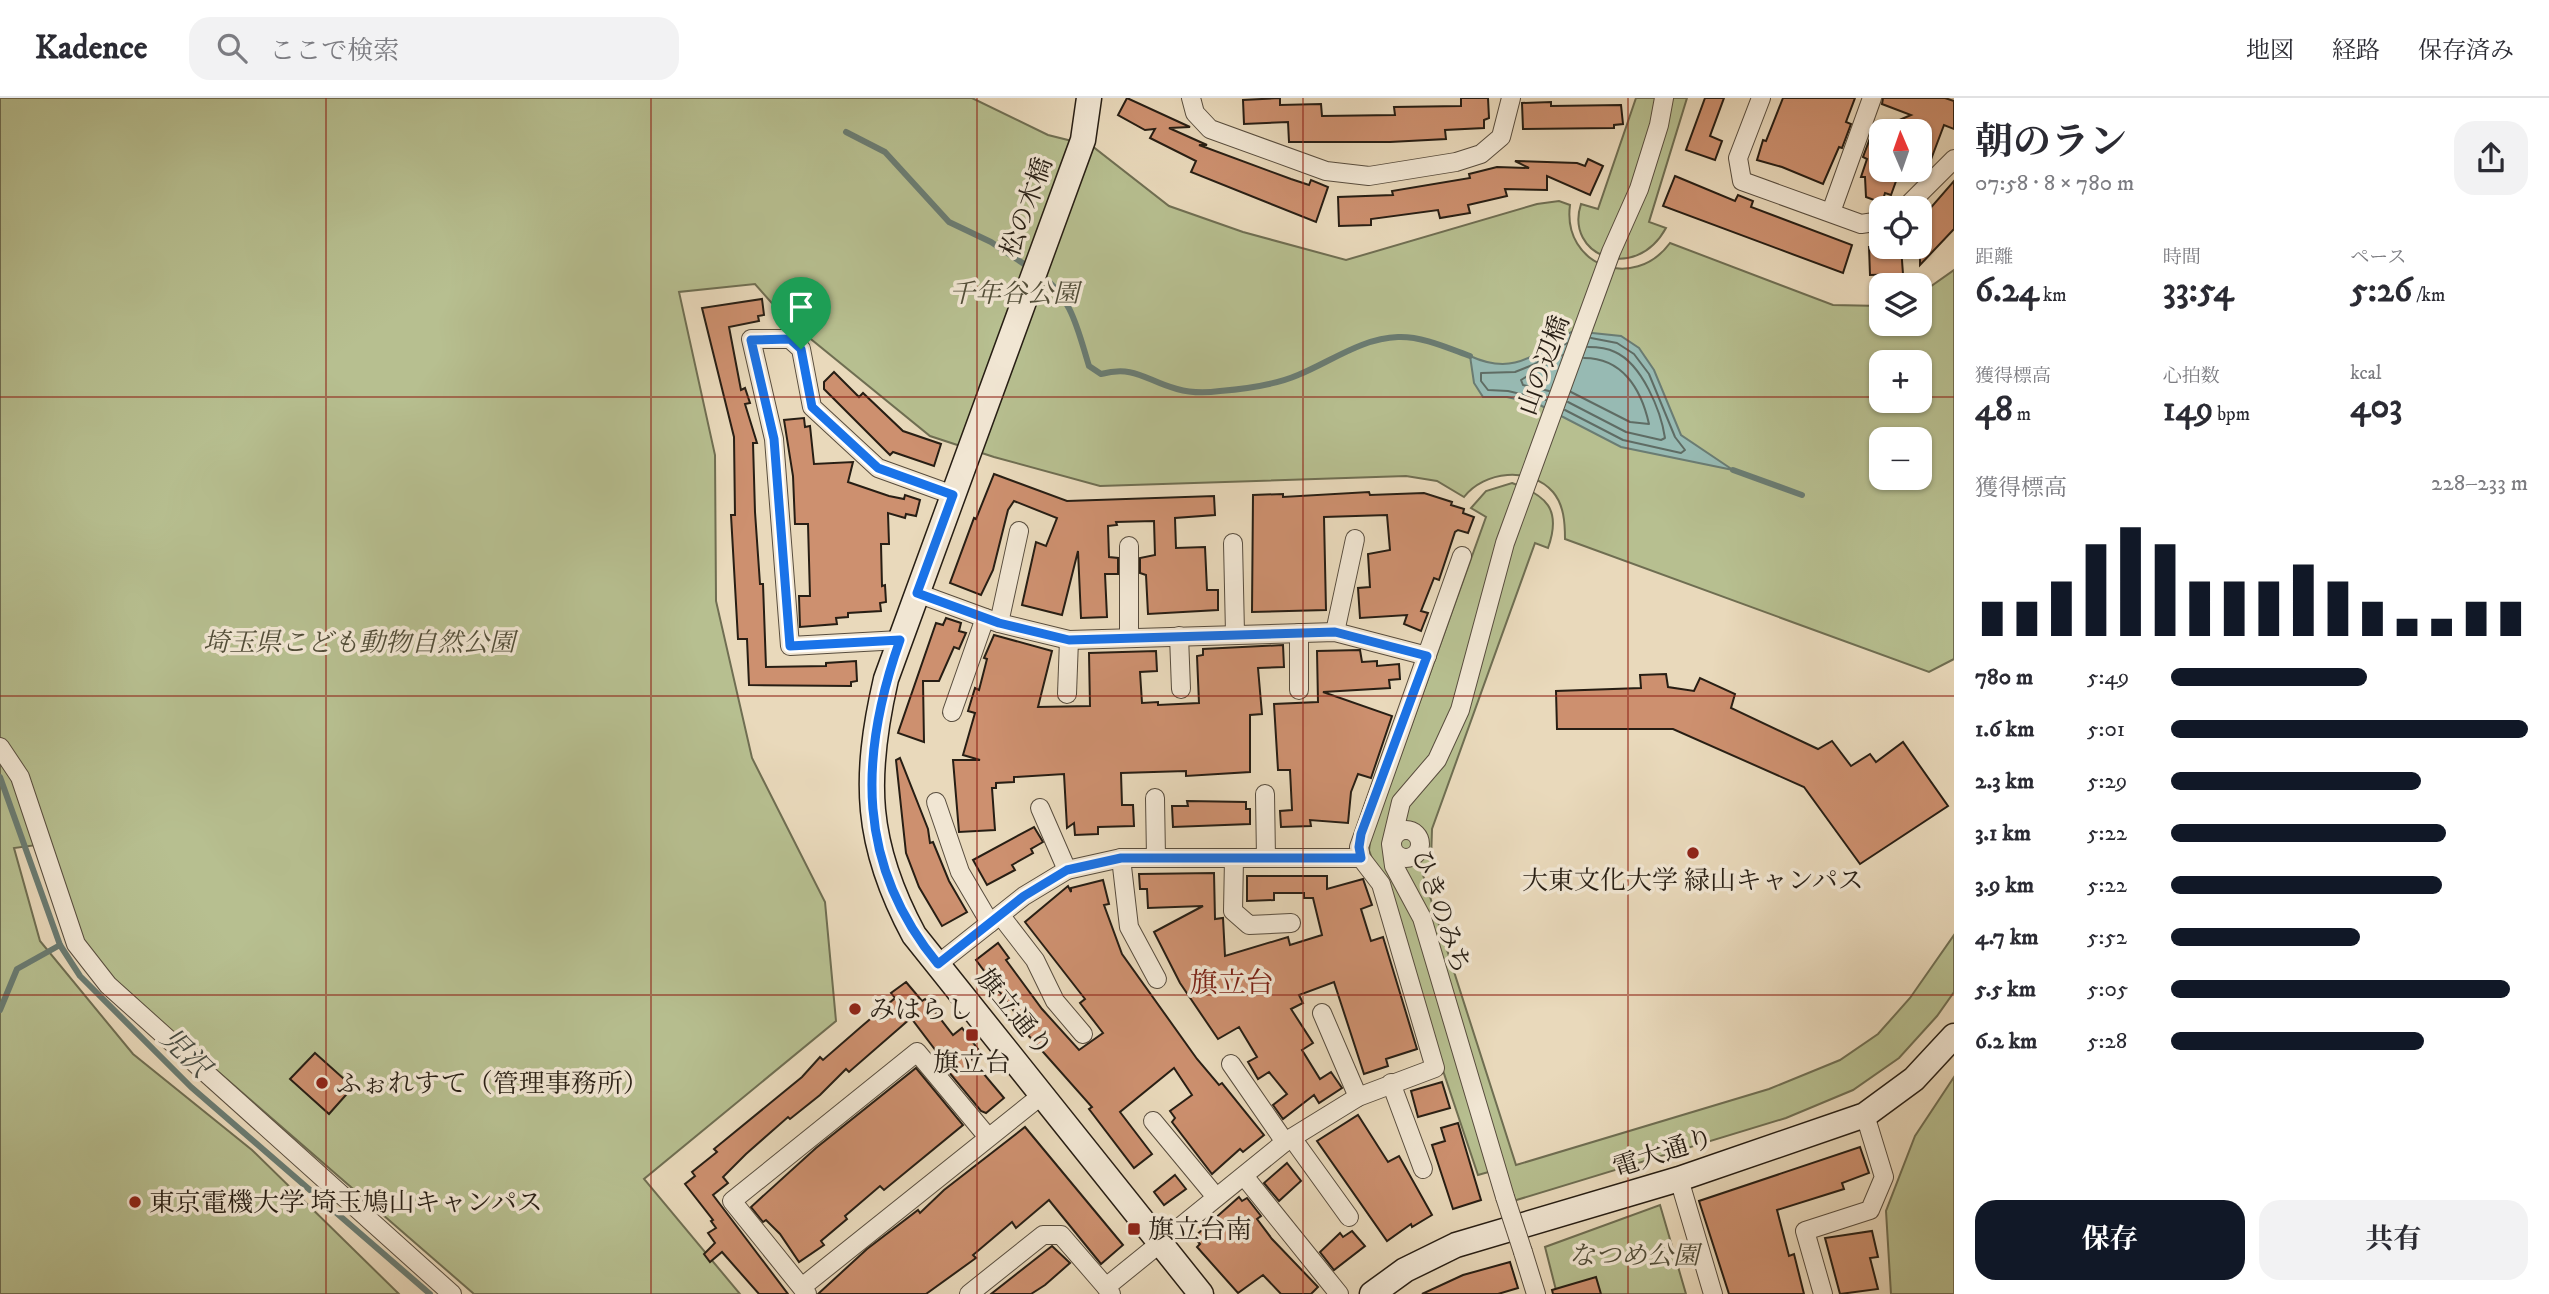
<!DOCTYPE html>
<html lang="ja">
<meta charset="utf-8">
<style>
:root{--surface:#fff;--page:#f2f2f3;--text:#2b2b33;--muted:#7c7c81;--line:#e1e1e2;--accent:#111827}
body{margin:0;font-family:"IM FELL DW Pica","Noto Serif JP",serif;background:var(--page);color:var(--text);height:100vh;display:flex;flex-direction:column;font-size:26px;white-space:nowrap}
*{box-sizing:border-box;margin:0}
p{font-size:23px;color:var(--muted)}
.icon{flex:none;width:38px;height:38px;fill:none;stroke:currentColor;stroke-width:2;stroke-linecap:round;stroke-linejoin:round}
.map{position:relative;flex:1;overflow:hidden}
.details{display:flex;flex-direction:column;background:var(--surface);width:595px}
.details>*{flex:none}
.needle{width:46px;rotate:358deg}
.controls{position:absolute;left:1869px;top:21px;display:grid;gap:14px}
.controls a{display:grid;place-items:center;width:63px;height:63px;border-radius:14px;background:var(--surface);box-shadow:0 2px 5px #0004;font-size:35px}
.pin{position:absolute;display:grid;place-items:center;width:60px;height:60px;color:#fff;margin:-72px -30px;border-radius:50% 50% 50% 0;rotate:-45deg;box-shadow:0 0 7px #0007}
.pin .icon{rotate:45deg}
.round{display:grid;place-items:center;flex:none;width:74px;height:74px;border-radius:21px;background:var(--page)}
.summary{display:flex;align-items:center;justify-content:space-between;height:119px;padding:0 21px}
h1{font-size:38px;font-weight:700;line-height:52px}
.stats{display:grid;grid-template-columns:repeat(3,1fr);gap:10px;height:119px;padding:7px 21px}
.stats div{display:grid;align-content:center}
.stats b{font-size:35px;font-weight:700}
.stats small{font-size:19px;font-weight:400}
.stats p{font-size:19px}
.chart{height:196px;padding:14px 21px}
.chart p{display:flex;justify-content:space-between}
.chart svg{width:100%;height:126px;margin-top:7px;stroke:var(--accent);stroke-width:6}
.button{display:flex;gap:14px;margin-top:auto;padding:14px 21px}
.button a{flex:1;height:80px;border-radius:21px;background:var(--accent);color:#fff;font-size:28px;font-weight:700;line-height:80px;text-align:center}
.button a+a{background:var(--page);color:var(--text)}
ul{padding:0 21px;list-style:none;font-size:23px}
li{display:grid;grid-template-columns:112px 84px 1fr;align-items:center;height:52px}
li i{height:18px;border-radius:9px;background:var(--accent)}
header{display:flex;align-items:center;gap:42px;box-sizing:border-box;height:98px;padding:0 35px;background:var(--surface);border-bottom:2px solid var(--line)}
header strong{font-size:33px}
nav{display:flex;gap:38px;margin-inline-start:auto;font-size:24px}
.search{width:490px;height:63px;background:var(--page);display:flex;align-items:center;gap:18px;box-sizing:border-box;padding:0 24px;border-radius:21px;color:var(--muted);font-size:26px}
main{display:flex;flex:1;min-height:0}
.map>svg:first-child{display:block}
</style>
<header>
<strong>Kadence</strong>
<div class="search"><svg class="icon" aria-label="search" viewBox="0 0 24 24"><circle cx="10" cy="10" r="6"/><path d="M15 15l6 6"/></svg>ここで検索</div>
<nav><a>地図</a><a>経路</a><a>保存済み</a></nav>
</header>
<main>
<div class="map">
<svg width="1954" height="1196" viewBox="0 0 1954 1196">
<rect width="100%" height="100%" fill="#e9d9bb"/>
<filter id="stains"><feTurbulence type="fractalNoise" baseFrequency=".00286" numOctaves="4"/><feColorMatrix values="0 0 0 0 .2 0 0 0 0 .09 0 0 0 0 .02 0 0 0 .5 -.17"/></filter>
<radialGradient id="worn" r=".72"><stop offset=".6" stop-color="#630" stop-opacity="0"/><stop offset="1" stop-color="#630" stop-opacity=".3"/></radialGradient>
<!-- green -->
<g fill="#b7bf90" stroke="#6f6e52" stroke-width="2" fill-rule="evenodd">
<path d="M0 0H972L1048 37 1092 48 1169 108 1243 134 1346 162 1537 106 1559 103 1570 107C1562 168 1634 194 1670 145L1833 207 1881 208V226H1920V196L1954 172V561L1929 574 1565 441C1565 425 1564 407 1553 394 1530 368 1484 373 1464 399L1437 383 1406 378 1100 388 994 359 930 338 785 220 755 186 679 194 715 357 716 503 752 660 825 804 836 923 644 1081 740 1196H474L100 871 81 844 51 745 14 750 40 843 133 956 252 1052 399 1196H0ZM1881 264H1920V303H1881ZM1881 341H1920V380H1881Z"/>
<path d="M1636 0H1687L1649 124 1666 130C1635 186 1564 158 1581 106L1598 111Z"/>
<path d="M1512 385C1546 397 1562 411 1548 450L1535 445 1432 731 1431 764 1423 777 1516 1067 1769 991 1840 962 1878 936 1910 900 1954 837V894L1937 918 1899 960 1853 992 1786 1020 1500 1107 1492 1073 1478 1077 1369 752 1372 730 1392 681 1486 419 1471 410 1486 393Z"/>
<polygon points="1954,979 1954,1196 1891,1196 1886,1113 1915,1038"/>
<polygon points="1660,1107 1686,1196 1557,1196 1545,1149"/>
</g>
<!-- water -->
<path fill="#97bab3" stroke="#6a7c73" stroke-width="2" d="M1573 233 1621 238 1639 250 1654 272 1681 337 1733 372 1621 349 1538 306 1507 299H1483L1474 285 1470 258C1516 279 1534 255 1573 233Z"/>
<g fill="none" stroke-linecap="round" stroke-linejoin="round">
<!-- shore -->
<g stroke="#5f6c64" stroke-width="2">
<polyline points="1549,293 1523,287 1521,282 1562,257"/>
<path d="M1571 294 1630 324 1649 326C1641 290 1622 260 1584 260"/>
<polyline points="1546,302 1508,293 1488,292 1481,283 1481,275 1515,274 1535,266 1567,245"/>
<path d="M1568 304 1626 334 1661 342 1665 340C1661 313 1642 266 1615 254 1607 250 1596 249 1588 249"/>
<polyline points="1565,312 1623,342 1681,355 1685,352 1675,339 1649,276 1634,256 1617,245 1591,240"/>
</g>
<!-- stream -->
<g stroke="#6a7c73" stroke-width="6">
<polyline points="846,34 885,54 949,124 991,144 1030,170"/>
<path d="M1039 176C1072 198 1078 233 1089 268L1101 276C1136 267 1146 283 1177 291 1191 295 1206 295 1220 293 1244 291 1275 287 1298 277 1330 264 1362 240 1398 239 1422 238 1448 250 1470 258"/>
<polyline points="1733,372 1802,397"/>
<polyline points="0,679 60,847 80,878 191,989 430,1196"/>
<polyline points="0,912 17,871 60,847"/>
</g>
</g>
<!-- building -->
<g fill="#cd906f" stroke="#271e14" stroke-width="2">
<polygon points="1127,0 1190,29 1169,30 1207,47 1199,47 1291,81 1309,87 1311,82 1328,89 1316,124 1191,74 1196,63 1150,40 1155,31 1145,32 1118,17"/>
<polygon points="1280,0 1280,7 1321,6 1322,18 1395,17 1394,9 1461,8 1461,0 1488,0 1489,20 1484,22 1484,30 1445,32 1446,41 1390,44 1289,44 1288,24 1244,26 1243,2"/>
<polygon points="1705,0 1724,0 1710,38 1722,43 1715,62 1686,52"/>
<polygon points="1783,0 1855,0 1846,24 1851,26 1842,50 1839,49 1823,86 1782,69 1757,62 1763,42 1766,43"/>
<polygon points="1883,0 1945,0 1954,3 1954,31 1944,27 1927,72 1920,79 1920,33 1881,33 1881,72 1900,72 1891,97 1885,95 1882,105 1866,99 1865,79 1861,79 1867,61 1863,59 1872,35 1876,36 1879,27 1881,30 1911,17 1882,6"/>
<polygon points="1551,4 1551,8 1621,7 1623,26 1614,27 1614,30 1523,31 1522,5"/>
<polygon points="1588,61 1603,68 1590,97 1547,78 1547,92 1505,91 1507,98 1468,107 1470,115 1440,120 1438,112 1371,121 1371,127 1339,128 1338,99 1393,97 1392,93 1470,80 1469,76 1497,69 1529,70 1515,63 1577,65 1585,68"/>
<polygon points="1675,78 1735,103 1738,97 1753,103 1751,109 1852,147 1843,175 1663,108"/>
<polygon points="1954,83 1954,131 1920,167 1920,122"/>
<polygon points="1869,149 1901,149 1903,176 1870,177"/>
<polygon points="762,201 764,217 758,218 759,223 729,229 741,292 745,290 750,305 745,306 757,345 753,345 755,414 760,486 763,486 766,569 826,568 826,565 856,563 857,583 851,584 851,588 749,587 747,541 738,541 731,417 735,417 734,339 702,210"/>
<polygon points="834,274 859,299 863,295 903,333 941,346 934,368 893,354 890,357 824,291 824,284"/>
<polygon points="804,320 805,329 810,328 814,366 853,364 848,384 889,398 904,401 905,397 920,402 916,418 906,416 905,420 888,415 889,446 881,446 882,488 885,487 886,504 880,505 881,513 848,515 848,519 836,520 837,526 800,529 799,498 810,498 808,426 795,426 793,378 784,322"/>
<polygon points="994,376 1067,403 1214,398 1215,417 1175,420 1176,450 1205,449 1207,492 1218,492 1218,512 1148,516 1146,477 1140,475 1140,460 1155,457 1154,423 1116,424 1117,427 1108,428 1109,459 1118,460 1118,476 1105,476 1107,519 1081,520 1078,453 1062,517 1022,507 1036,444 1046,448 1057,420 1014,403 1008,412 993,472 981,497 950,485 974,420 976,421"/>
<polygon points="1369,394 1370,397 1424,395 1452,404 1451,407 1464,411 1463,415 1474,419 1468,435 1458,432 1455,434 1439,482 1434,480 1421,513 1428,515 1421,533 1404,526 1407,517 1360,520 1358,490 1370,489 1368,456 1390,452 1387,417 1324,419 1326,512 1252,514 1253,397 1283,396 1283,399"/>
<polygon points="946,520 961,525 959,533 966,535 959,551 954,549 939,583 923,583 924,644 898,635 936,525 943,527"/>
<polygon points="994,537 1052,553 1038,609 1090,608 1089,555 1156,553 1157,573 1140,574 1142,605 1158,604 1158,607 1199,605 1197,558 1203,557 1203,551 1283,547 1284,569 1258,570 1262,616 1250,617 1250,674 1186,678 1186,673 1121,675 1122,707 1133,707 1134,728 1098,729 1098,736 1075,737 1074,725 1067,730 1064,676 1014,679 1014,684 996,685 996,690 992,690 995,732 959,734 953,662 980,662 963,657 975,615 968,613 975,590 979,592 987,561 984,560"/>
<polygon points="1360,552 1362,564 1377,563 1377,568 1399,566 1400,581 1389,582 1390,590 1323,594 1392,618 1371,680 1358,676 1351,694 1348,725 1310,722 1311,728 1281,729 1280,713 1292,712 1290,672 1278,672 1274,606 1318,604 1317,553"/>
<polygon points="1666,576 1668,589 1694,593 1700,580 1735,596 1731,610 1818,651 1832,643 1851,668 1870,656 1876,664 1903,644 1948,708 1860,766 1804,689 1673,631 1557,631 1556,593 1641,590 1640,577"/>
<polygon points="900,660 928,731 930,745 933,744 949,783 967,814 942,828 919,789 906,755 896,662"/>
<polygon points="1187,703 1246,704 1246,711 1250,711 1250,726 1173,729 1172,708 1188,708"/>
<polygon points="1034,729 1043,744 1031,751 1033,755 1012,767 1015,772 987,787 973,762"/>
<polygon points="1214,775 1215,821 1223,820 1225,858 1288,839 1290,847 1322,837 1313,800 1304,800 1304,795 1274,795 1274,802 1247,803 1247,778 1327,778 1327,791 1363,781 1372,807 1361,811 1371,843 1383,839 1417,951 1386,961 1388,968 1364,976 1334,884 1299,897 1303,905 1291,911 1313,945 1302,952 1320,981 1331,974 1342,990 1319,1005 1314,997 1283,1021 1273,1007 1287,996 1269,974 1258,981 1248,964 1257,959 1239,929 1218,941 1180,885 1154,834 1203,808 1148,810 1147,791 1140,791 1139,776"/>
<polygon points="1103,782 1109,806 1104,807 1122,856 1197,961 1219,987 1222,985 1264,1037 1243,1054 1240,1051 1212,1076 1172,1024 1175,1020 1170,1013 1192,997 1174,970 1120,1014 1152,1056 1134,1070 1089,1011 1092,1009 1028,937 1030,935 976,862 998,845 1009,860 1006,862 1042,911 1079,952 1103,935 1080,905 1085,901 1025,824 1068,788 1071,794 1071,790"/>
<polygon points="906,884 922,903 925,901 953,937 962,930 981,955 972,962 1004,1000 986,1015 981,1013 933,955 936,953 911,920 849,974 846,971 820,997 790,1021 788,1019 746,1056 723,1079 728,1085 713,1097 788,1196 759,1196 722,1154 710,1164 704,1156 715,1145 708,1135 716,1130 711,1123 713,1122 685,1086 695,1078 692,1074 717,1054 714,1051 802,979 820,959 823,962 862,928 895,900 891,895"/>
<polygon points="315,955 353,989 329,1016 290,981"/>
<polygon points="916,970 963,1027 884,1092 880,1088 845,1118 847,1121 821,1143 824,1147 799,1164 780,1136 766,1122 763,1124 751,1109 816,1050"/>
<polygon points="1442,984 1450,1010 1418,1019 1411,993"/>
<polygon points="1358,1017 1388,1064 1399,1058 1432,1117 1412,1129 1411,1126 1387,1143 1317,1043"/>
<polygon points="1458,1025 1481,1102 1453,1111 1432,1047 1445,1043 1441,1030"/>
<polygon points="1025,1029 1123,1147 1101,1166 1049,1102 1016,1130 1012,1124 973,1157 976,1160 926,1196 818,1196 867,1151 918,1112 920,1115 944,1092"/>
<polygon points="1860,1049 1869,1075 1842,1085 1844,1091 1777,1112 1789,1158 1794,1156 1804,1196 1729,1196 1699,1103"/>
<polygon points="1287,1065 1301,1083 1279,1103 1264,1085"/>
<polygon points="1175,1077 1186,1091 1164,1107 1154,1094"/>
<polygon points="1239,1099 1242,1103 1247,1100 1261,1118 1257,1121 1272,1141 1318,1189 1311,1196 1281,1196 1263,1177 1238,1195 1197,1149 1200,1146 1194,1139"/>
<polygon points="1352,1133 1365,1148 1334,1172 1320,1154 1340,1135 1343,1139"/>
<polygon points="1872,1133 1878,1159 1870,1160 1878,1191 1840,1196 1825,1140"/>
<polygon points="1052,1148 1070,1165 1045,1187 1031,1196 991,1196"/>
<polygon points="1510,1164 1518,1190 1498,1196 1422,1196 1463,1177"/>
<polygon points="1596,1179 1601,1196 1553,1196 1552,1192"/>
</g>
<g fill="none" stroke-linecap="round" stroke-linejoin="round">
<defs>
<g id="street">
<polyline points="1191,0 1195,15 1210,31 1326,73 1369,78 1456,64 1481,56 1501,39 1511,0"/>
<polyline points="1761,0 1738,60 1742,83 1861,126 1881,123"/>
<polyline points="1905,110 1954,61"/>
<polyline points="1831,114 1872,0"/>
<polyline points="1233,445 1235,535"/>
<polyline points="917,495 999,525 1069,542 1335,534 1427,558"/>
<polyline points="999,525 1019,433"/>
<polyline points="1335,534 1355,441"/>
<polyline points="1299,535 1299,592"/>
<polyline points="1179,538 1181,591"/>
<polyline points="1129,539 1129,448"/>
<polyline points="900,542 790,548 774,341 751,241 790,241 801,251 812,309 878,370 953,397"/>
<polyline points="1067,596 1069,542"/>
<polyline points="952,614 985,520"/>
<polyline points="0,649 20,679 76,846 108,887 452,1196"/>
<polyline points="1265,696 1266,760"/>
<polyline points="1155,700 1156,759"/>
<polyline points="936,704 960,774 990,825"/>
<polyline points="1040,710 1067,772"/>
<circle cx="1406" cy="746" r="14"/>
<polyline points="1121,760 1129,829 1157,881"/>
<polyline points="1234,761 1233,813 1249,827 1291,825"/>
<polyline points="1001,818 1035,862 1055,903 1083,936"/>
<polyline points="938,866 1024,798 1067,772 1121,760 1361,760"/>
<polyline points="1322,915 1358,999"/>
<polyline points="1231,966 1285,1044"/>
<polyline points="1391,985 1423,1071"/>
<polyline points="1153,1023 1216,1099"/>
<polyline points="1292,1040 1349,1119"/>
<polyline points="1244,1078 1339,1196"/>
<polyline points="1679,1081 1713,1196"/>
<polyline points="1505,1099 1422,820 1394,768 1391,746 1401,704 1437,662 1460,612 1505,445 1611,154 1639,91 1659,27 1664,0"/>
<polyline points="1523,1154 1536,1196"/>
<polyline points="802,1189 1042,997"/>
<polyline points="807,1196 732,1103 917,954 987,1038"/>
<polyline points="969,1196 1043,1137 1061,1137 1106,1189"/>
<polyline points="1111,1196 1106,1189 1285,1044 1358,999 1435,970 1381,786 1361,760 1359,749 1462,458"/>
<polyline points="1823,1196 1805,1133 1870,1112 1884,1079 1865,1017"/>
</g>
<g id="secondary">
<path d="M1089 0 1083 42 886 581C863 681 865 746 914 837L1201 1196"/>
<polyline points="1372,1196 1405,1172 1456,1147 1679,1081 1865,1017 1914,981 1954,938"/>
</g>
</defs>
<!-- street casing -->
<use href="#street" stroke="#584d3e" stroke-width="20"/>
<!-- secondary casing -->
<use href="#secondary" stroke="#271e14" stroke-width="27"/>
<!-- street -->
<use href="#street" stroke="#f1e6d3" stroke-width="18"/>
<!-- secondary -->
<use href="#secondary" stroke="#f1e6d3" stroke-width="24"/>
<defs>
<polyline id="street-bridge" points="1505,1099 1523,1154"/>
</defs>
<!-- street-bridge casing -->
<use href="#street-bridge" stroke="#584d3e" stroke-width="20" stroke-linecap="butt"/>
<!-- street-bridge -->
<use href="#street-bridge" stroke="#f1e6d3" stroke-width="18"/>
</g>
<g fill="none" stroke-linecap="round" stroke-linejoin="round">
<defs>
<path id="route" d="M790 241 801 251 812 309 878 370 953 397 917 495 999 525 1069 542 1335 534 1427 558 1361 736 1359 749 1361 760H1121L1067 772 1024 798 938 866C856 767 859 658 900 542L790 548 774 341 751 242Z"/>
</defs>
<!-- route casing -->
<use href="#route" stroke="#fff" stroke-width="14"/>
<!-- route -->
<use href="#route" stroke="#1a73e8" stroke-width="9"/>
</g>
<!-- grid -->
<path fill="none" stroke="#8f2418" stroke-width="2" stroke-opacity="0.55" d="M326 0V1196M651 0V1196M977 0V1196M1303 0V1196M1628 0V1196M0 299H1881M1920 299H1954M0 598H1954M0 897H1954"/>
<!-- markers -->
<g fill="#8f2418" stroke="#f1e6d3" stroke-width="2.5">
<circle cx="1693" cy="755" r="7"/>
<circle cx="855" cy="911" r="7"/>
<rect x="965" y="930" width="14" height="14" rx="3.5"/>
<circle cx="322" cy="985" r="7"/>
<circle cx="135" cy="1104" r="7"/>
<rect x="1127" y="1124" width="14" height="14" rx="3.5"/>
</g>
<g text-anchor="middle" stroke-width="7" stroke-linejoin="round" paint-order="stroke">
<!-- street labels -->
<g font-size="26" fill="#271e14" stroke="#f1e6d3">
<text transform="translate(1026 109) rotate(-70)" y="9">松の木橋</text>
<text transform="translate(1543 267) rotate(-70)" y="9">山の辺橋</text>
<text transform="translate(1442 813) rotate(71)" y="9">ひきのみち</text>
<text transform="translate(1015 914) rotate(51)" y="9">旗立通り</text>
<text transform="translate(1663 1054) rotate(-18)" y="9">電大通り</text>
</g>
<!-- park labels -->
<g font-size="26" font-style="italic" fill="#524e39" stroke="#f1e6d3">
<text x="1014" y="204">千年谷公園</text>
<text x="359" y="553">埼玉県こども動物自然公園</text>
<text x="1634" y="1166">なつめ公園</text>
</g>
<!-- poi labels -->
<g font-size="26" fill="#271e14" stroke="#f1e6d3" text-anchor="start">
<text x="1693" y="791" text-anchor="middle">大東文化大学 緑山キャンパス</text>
<text x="869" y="920">みはらし</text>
<text x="972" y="973" text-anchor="middle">旗立台</text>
<text x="336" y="994">ふぉれすて（管理事務所）</text>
<text x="149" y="1113">東京電機大学 埼玉鳩山キャンパス</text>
<text x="1148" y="1140">旗立台南</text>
</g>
<!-- neighbourhood labels -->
<g font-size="28" fill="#7a1f14" stroke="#f1e6d3">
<text x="1232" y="894">旗立台</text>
</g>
<!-- water labels -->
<g font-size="28" font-style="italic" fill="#494d44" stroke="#f1e6d3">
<text transform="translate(186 954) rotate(44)" y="10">児沢</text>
</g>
</g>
<rect width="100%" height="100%" filter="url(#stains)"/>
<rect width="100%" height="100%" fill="url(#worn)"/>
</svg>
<div class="controls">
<a><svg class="needle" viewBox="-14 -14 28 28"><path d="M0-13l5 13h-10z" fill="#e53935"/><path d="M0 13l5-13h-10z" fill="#7c7c81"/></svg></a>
<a><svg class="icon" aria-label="locate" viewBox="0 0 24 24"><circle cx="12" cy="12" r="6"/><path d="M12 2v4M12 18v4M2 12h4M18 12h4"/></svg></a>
<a><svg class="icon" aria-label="layers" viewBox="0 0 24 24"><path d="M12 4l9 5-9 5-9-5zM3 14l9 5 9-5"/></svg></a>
<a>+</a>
<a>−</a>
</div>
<div class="pin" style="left:801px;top:251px;background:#1e9e55"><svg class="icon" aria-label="arrive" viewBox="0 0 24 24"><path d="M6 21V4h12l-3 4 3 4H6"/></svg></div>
</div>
<section class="details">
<div class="summary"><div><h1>朝のラン</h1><p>07:58 · 8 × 780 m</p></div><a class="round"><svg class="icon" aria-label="share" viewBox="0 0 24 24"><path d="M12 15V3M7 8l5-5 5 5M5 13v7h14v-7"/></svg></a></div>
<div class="stats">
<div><p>距離</p><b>6.24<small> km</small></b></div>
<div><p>時間</p><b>33:54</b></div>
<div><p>ペース</p><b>5:26<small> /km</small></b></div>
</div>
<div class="stats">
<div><p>獲得標高</p><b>48<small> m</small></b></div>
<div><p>心拍数</p><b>149<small> bpm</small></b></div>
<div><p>kcal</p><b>403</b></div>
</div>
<div class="chart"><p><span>獲得標高</span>228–233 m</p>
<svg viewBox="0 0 160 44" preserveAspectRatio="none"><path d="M5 44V32M15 44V32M25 44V25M35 44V12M45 44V6M55 44V12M65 44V25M75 44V25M85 44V25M95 44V19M105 44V25M115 44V32M125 44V38M135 44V38M145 44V32M155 44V32"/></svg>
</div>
<ul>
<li><b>780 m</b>5:49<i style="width:55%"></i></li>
<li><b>1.6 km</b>5:01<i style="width:100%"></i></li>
<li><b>2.3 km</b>5:29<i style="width:70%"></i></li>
<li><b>3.1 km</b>5:22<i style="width:77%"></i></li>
<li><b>3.9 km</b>5:22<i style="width:76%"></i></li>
<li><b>4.7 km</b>5:52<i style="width:53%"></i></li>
<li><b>5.5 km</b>5:05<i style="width:95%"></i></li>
<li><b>6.2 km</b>5:28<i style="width:71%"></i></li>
</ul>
<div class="button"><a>保存</a><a>共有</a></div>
</section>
</main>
